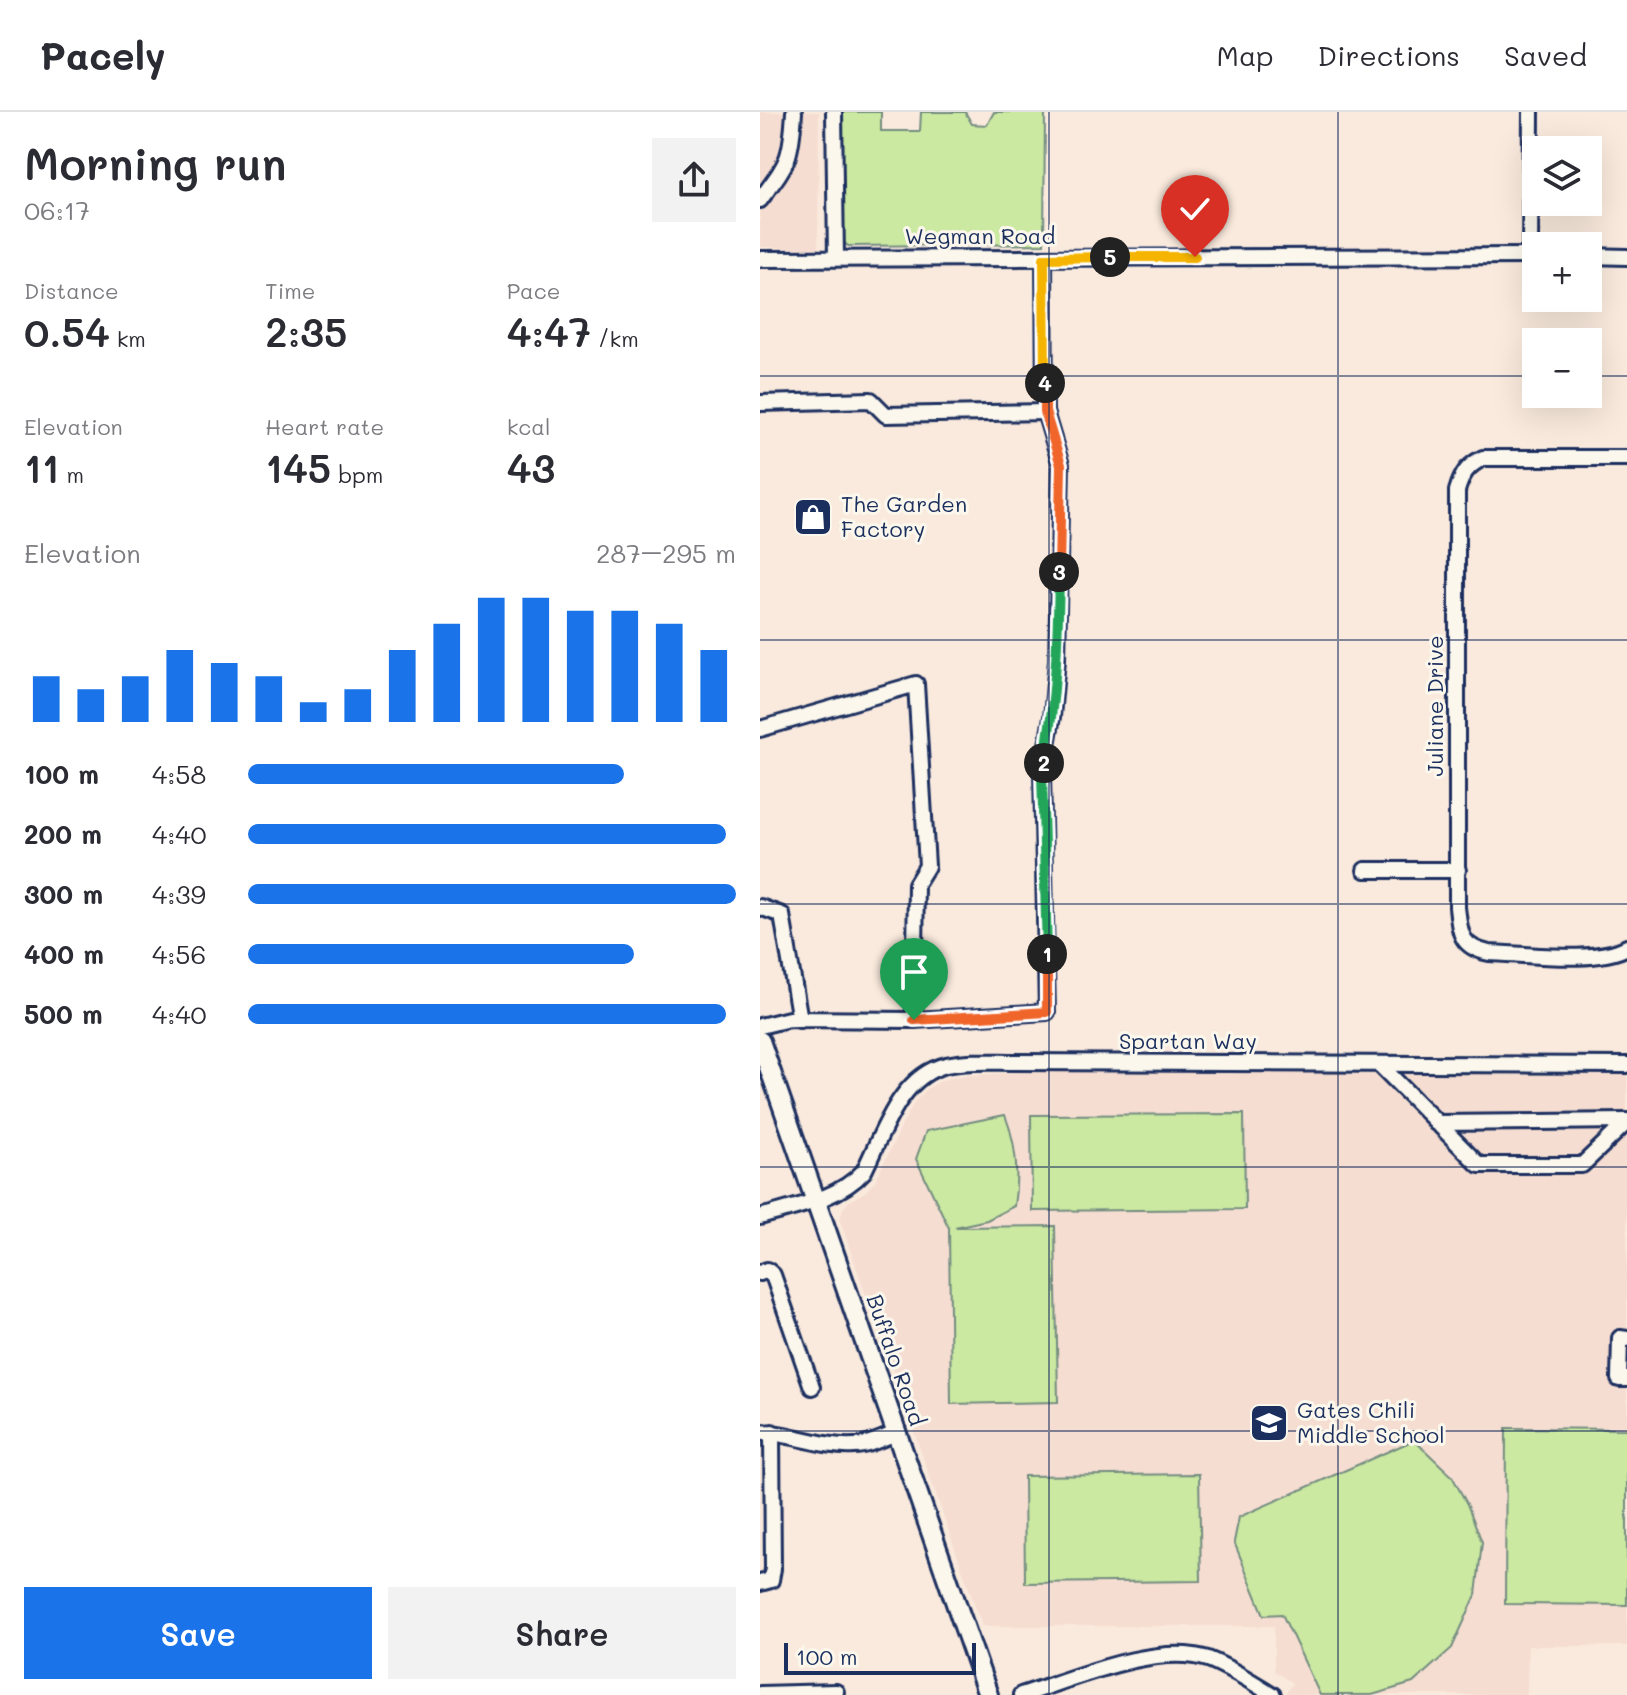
<!DOCTYPE html>
<meta charset="utf-8">
<style>
:root{--surface:#fff;--page:#f2f2f3;--text:#2b2b33;--muted:#7c7c81;--line:#e1e1e2;--accent:#1a73e8}
body{margin:0;font-family:Mali,sans-serif;background:var(--page);color:var(--text);height:100vh;display:flex;flex-direction:column;font-size:30px;white-space:nowrap}
*{box-sizing:border-box;margin:0}
p{font-size:26px;color:var(--muted)}
.icon{flex:none;width:44px;height:44px;fill:none;stroke:currentColor;stroke-width:2;stroke-linecap:round;stroke-linejoin:round}
.map{position:relative;flex:1;overflow:hidden}
.side{display:flex;flex-direction:column;background:var(--surface);width:760px}
.side>*{flex:none}
.controls{position:absolute;left:762px;top:24px;display:grid;gap:16px}
.controls a{display:grid;place-items:center;width:80px;height:80px;border-radius:0px;background:var(--surface);box-shadow:0 8px 32px #0002;font-size:40px}
.scale{position:absolute;left:24px;bottom:20px;width:192px;box-sizing:border-box;padding-left:8px;border:4px solid #1b2f5e;border-top:0;font-size:22px;line-height:28px;white-space:nowrap;color:#1b2f5e;-webkit-text-stroke:6px #fbf7ec;paint-order:stroke}
.pin{position:absolute;display:grid;place-items:center;width:68px;height:68px;color:#fff;margin:-82px -34px;border-radius:50% 50% 50% 0;rotate:-45deg;box-shadow:0 0 8px #0007}
.pin .icon{rotate:45deg}
.km{position:absolute;width:40px;height:40px;margin:-20px;border-radius:50%;background:#222;color:#fff;font-size:22px;line-height:40px;text-align:center}
.round{display:grid;place-items:center;flex:none;width:84px;height:84px;border-radius:0px;background:var(--page)}
.summary{display:flex;align-items:center;justify-content:space-between;height:136px;padding:0 24px}
h1{font-size:44px;font-weight:600;line-height:60px}
.figures{display:grid;grid-template-columns:repeat(3,1fr);gap:12px;height:136px;padding:8px 24px}
.figures div{display:grid;align-content:center}
.figures b{font-size:40px;font-weight:600}
.figures small{font-size:22px;font-weight:400}
.figures p{font-size:22px}
.chart{height:224px;padding:16px 24px}
.chart p{display:flex;justify-content:space-between}
.chart svg{width:100%;height:144px;margin-top:8px;stroke:var(--accent);stroke-width:6}
.button{display:flex;gap:16px;margin-top:auto;padding:16px 24px}
.button a{flex:1;height:92px;border-radius:0px;background:var(--accent);color:#fff;font-size:32px;font-weight:600;line-height:92px;text-align:center}
.button a+a{background:var(--page);color:var(--text)}
ul{padding:0 24px;list-style:none;font-size:26px}
li{display:grid;grid-template-columns:128px 96px 1fr;align-items:center;height:60px}
li i{height:20px;border-radius:10px;background:var(--accent)}
header{display:flex;align-items:center;gap:48px;box-sizing:border-box;height:112px;padding:0 40px;background:var(--surface);border-bottom:2px solid var(--line)}
header strong{font-size:38px}
nav{display:flex;gap:44px;margin-inline-start:auto;font-size:28px}
main{display:flex;flex:1;min-height:0}
.map>svg:first-child{display:block}
</style>
<header>
<strong>Pacely</strong>
<nav><a>Map</a><a>Directions</a><a>Saved</a></nav>
</header>
<main>
<section class="side">
<div class="summary"><div><h1>Morning run</h1><p>06:17</p></div><a class="round"><svg class="icon" aria-label="share" viewBox="0 0 24 24"><path d="M12 15V3M7 8l5-5 5 5M5 13v7h14v-7"/></svg></a></div>
<div class="figures">
<div><p>Distance</p><b>0.54<small> km</small></b></div>
<div><p>Time</p><b>2:35</b></div>
<div><p>Pace</p><b>4:47<small> /km</small></b></div>
</div>
<div class="figures">
<div><p>Elevation</p><b>11<small> m</small></b></div>
<div><p>Heart rate</p><b>145<small> bpm</small></b></div>
<div><p>kcal</p><b>43</b></div>
</div>
<div class="chart"><p><span>Elevation</span>287–295 m</p>
<svg viewBox="0 0 160 44" preserveAspectRatio="none"><path d="M5 44V30M15 44V34M25 44V30M35 44V22M45 44V26M55 44V30M65 44V38M75 44V34M85 44V22M95 44V14M105 44V6M115 44V6M125 44V10M135 44V10M145 44V14M155 44V22"/></svg>
</div>
<ul>
<li><b>100 m</b>4:58<i style="width:77%"></i></li>
<li><b>200 m</b>4:40<i style="width:98%"></i></li>
<li><b>300 m</b>4:39<i style="width:100%"></i></li>
<li><b>400 m</b>4:56<i style="width:79%"></i></li>
<li><b>500 m</b>4:40<i style="width:98%"></i></li>
</ul>
<div class="button"><a>Save</a><a>Share</a></div>
</section>
<div class="map">
<svg width="867" height="1583" viewBox="0 0 867 1583">
<rect width="100%" height="100%" fill="#faeadd"/>
<filter id="ink" filterUnits="userSpaceOnUse"><feTurbulence type="fractalNoise" baseFrequency=".0125" numOctaves="2"/><feDisplacementMap in="SourceGraphic" scale="16" xChannelSelector="R" yChannelSelector="G"/><feConvolveMatrix kernelMatrix="1 2 1 2 8 2 1 2 1" color-interpolation-filters="sRGB"/></filter>
<g filter="url(#ink)">
<!-- built -->
<g fill="#f6ddd1">
<polygon points="0,0 59,0 58,137 0,135"/>
<polygon points="275,959 867,963 867,1534 768,1534 767,1583 525,1583 532,1571 514,1559 514,1514 222,1514 80,1109 82,1098 88,1090 106,1079 115,1069 146,1005 155,989 168,976 182,968 199,964"/>
</g>
<!-- green -->
<g fill="#cbe9a1" stroke="#738c80" stroke-width="2">
<polygon points="79,0 121,0 121,19 160,19 161,0 205,0 212,12 227,13 234,0 285,0 284,132 88,134 79,126"/>
<polygon points="484,1002 485,1097 272,1099 271,1003"/>
<path d="M245 1003C257 1033 259 1062 254 1094L227 1108 195 1115 295 1114 298 1290 191 1292 189 1116 156 1047 166 1019Z"/>
<polygon points="746,1316 867,1317 867,1493 745,1492"/>
<polygon points="654,1328 692,1364 707,1392 722,1430 716,1483 692,1536 653,1571 612,1583 560,1583 522,1502 504,1503 474,1430 479,1405"/>
<polygon points="439,1362 441,1469 265,1471 264,1364"/>
</g>
<g fill="none" stroke-linecap="round" stroke-linejoin="round">
<defs>
<g id="minor">
<polyline points="74,0 76,146"/>
<path d="M0 88C28 50 31 49 34 0"/>
<polyline points="770,144 771,0"/>
<polyline points="828,144 867,145"/>
<polyline points="0,147 776,144"/>
<polyline points="0,291 111,288 126,303 285,300"/>
<path d="M867 346H723C707 354 702 362 697 379V795C700 821 700 835 729 841 765 842 838 852 867 835"/>
<polyline points="0,617 156,572 167,754 156,772 154,908 29,907 0,914"/>
<polyline points="605,758 698,758"/>
<polyline points="0,795 22,803 40,908"/>
<polyline points="154,908 287,900 282,661 292,605 297,548 301,353 285,300 284,146"/>
<polyline points="619,952 719,1053 822,1053 867,1010"/>
<polyline points="676,1011 867,1009"/>
<path d="M0 1105C35 1095 79 1087 104 1059 123 1021 140 964 186 953 208 948 233 950 256 950L867 953"/>
<polyline points="0,1161 7,1158 13,1163 52,1275"/>
<polyline points="867,1227 860,1226 859,1267 867,1267"/>
<path d="M0 1320C32 1321 62 1336 94 1334 108 1334 123 1326 136 1321"/>
<polyline points="0,1471 11,1468 13,1457 12,1320"/>
<polyline points="0,1582 76,1580"/>
<path d="M261 1583C312 1567 397 1530 448 1547 471 1556 492 1570 513 1583"/>
</g>
<polyline id="major" points="0,929 228,1583"/>
</defs>
<!-- minor casing -->
<use href="#minor" stroke="#1b2f5e" stroke-width="20"/>
<!-- major casing -->
<use href="#major" stroke="#1b2f5e" stroke-width="24"/>
<!-- minor -->
<use href="#minor" stroke="#fbf7ec" stroke-width="14"/>
<!-- major -->
<use href="#major" stroke="#fbf7ec" stroke-width="18"/>
</g>
</g>
<g fill="none" stroke-linecap="round" stroke-linejoin="round" filter="url(#ink)">
<defs>
<polyline id="split-1" points="154,908 287,900 287,842"/>
<polyline id="split-2" points="284,651 282,661 287,842"/>
<path id="split-3" d="M284 651C296 587 298 525 299 460"/>
<polyline id="split-4" points="285,271 285,300 301,353 299,460"/>
<polyline id="split-5" points="285,271 284,146 350,145"/>
<polyline id="split-6" points="350,145 435,145"/>
</defs>
<!-- split-1 casing -->
<use href="#split-1" stroke="#fff" stroke-width="16"/>
<!-- split-2 casing -->
<use href="#split-2" stroke="#fff" stroke-width="16"/>
<!-- split-3 casing -->
<use href="#split-3" stroke="#fff" stroke-width="16"/>
<!-- split-4 casing -->
<use href="#split-4" stroke="#fff" stroke-width="16"/>
<!-- split-5 casing -->
<use href="#split-5" stroke="#fff" stroke-width="16"/>
<!-- split-6 casing -->
<use href="#split-6" stroke="#fff" stroke-width="16"/>
<!-- split-1 -->
<use href="#split-1" stroke="#f0652b" stroke-width="10"/>
<!-- split-2 -->
<use href="#split-2" stroke="#22a559" stroke-width="10"/>
<!-- split-3 -->
<use href="#split-3" stroke="#22a559" stroke-width="10"/>
<!-- split-4 -->
<use href="#split-4" stroke="#f0652b" stroke-width="10"/>
<!-- split-5 -->
<use href="#split-5" stroke="#f5b400" stroke-width="10"/>
<!-- split-6 -->
<use href="#split-6" stroke="#f5b400" stroke-width="10"/>
</g>
<!-- grid -->
<path fill="none" stroke="#1b2f5e" stroke-width="2" stroke-opacity="0.55" d="M289 0V1583M578 0V1583M0 264H776M828 264H867M0 528H867M0 792H867M0 1055H867M0 1319H867"/>
<!-- icons -->
<defs>
<symbol id="shop-square" viewBox="-11 -11 22 22"><rect x="-9" y="-9" width="18" height="18" rx="4" fill="#1b2f5e" stroke="#fbf7ec"/><path d="M-5-2.5h2.3a2.7 3.5 0 0 1 5.4 0H5L5.5 6h-11ZM-1.5-2.5h3a1.5 2.3 0 0 0-3 0Z" fill="#fff"/></symbol>
<symbol id="school-square" viewBox="-11 -11 22 22"><rect x="-9" y="-9" width="18" height="18" rx="4" fill="#1b2f5e" stroke="#fbf7ec"/><path d="M0-5L7-2L0 1L-7-2ZM-4 1L0 2.5L4 1V4Q0 6-4 4Z" fill="#fff"/></symbol>
</defs>
<g fill-rule="evenodd">
<use href="#shop-square" x="31" y="383" width="44" height="44"/>
<use href="#school-square" x="487" y="1289" width="44" height="44"/>
</g>
<g text-anchor="middle" stroke-width="6" stroke-linejoin="round" paint-order="stroke">
<!-- street labels -->
<g font-size="22" fill="#1b2f5e" stroke="#fbf7ec">
<text x="220" y="132">Wegman Road</text>
<text transform="translate(675 594) rotate(-90)" y="8">Juliane Drive</text>
<text x="428" y="937">Spartan Way</text>
<text transform="translate(136 1248) rotate(71)" y="8">Buffalo Road</text>
</g>
<!-- poi labels -->
<g font-size="22" fill="#1b2f5e" stroke="#fbf7ec" text-anchor="start">
<text x="81" y="400">The Garden<tspan x="81" dy="25">Factory</tspan></text>
<text x="537" y="1306">Gates Chili<tspan x="537" dy="25">Middle School</tspan></text>
</g>
</g>
</svg>
<div class="controls">
<a><svg class="icon" aria-label="layers" viewBox="0 0 24 24"><path d="M12 4l9 5-9 5-9-5zM3 14l9 5 9-5"/></svg></a>
<a>+</a>
<a>−</a>
</div>
<div class="scale">100 m</div>
<div class="pin" style="left:154px;top:908px;background:#1e9e55"><svg class="icon" aria-label="arrive" viewBox="0 0 24 24"><path d="M6 21V4h12l-3 4 3 4H6"/></svg></div>
<div class="pin" style="left:435px;top:145px;background:#d93025"><svg class="icon" aria-label="check" viewBox="0 0 24 24"><path d="M5 12l5 5 9-10"/></svg></div>
<b class="km" style="left:287px;top:842px">1</b>
<b class="km" style="left:284px;top:651px">2</b>
<b class="km" style="left:299px;top:460px">3</b>
<b class="km" style="left:285px;top:271px">4</b>
<b class="km" style="left:350px;top:145px">5</b>
</div>
</main>
